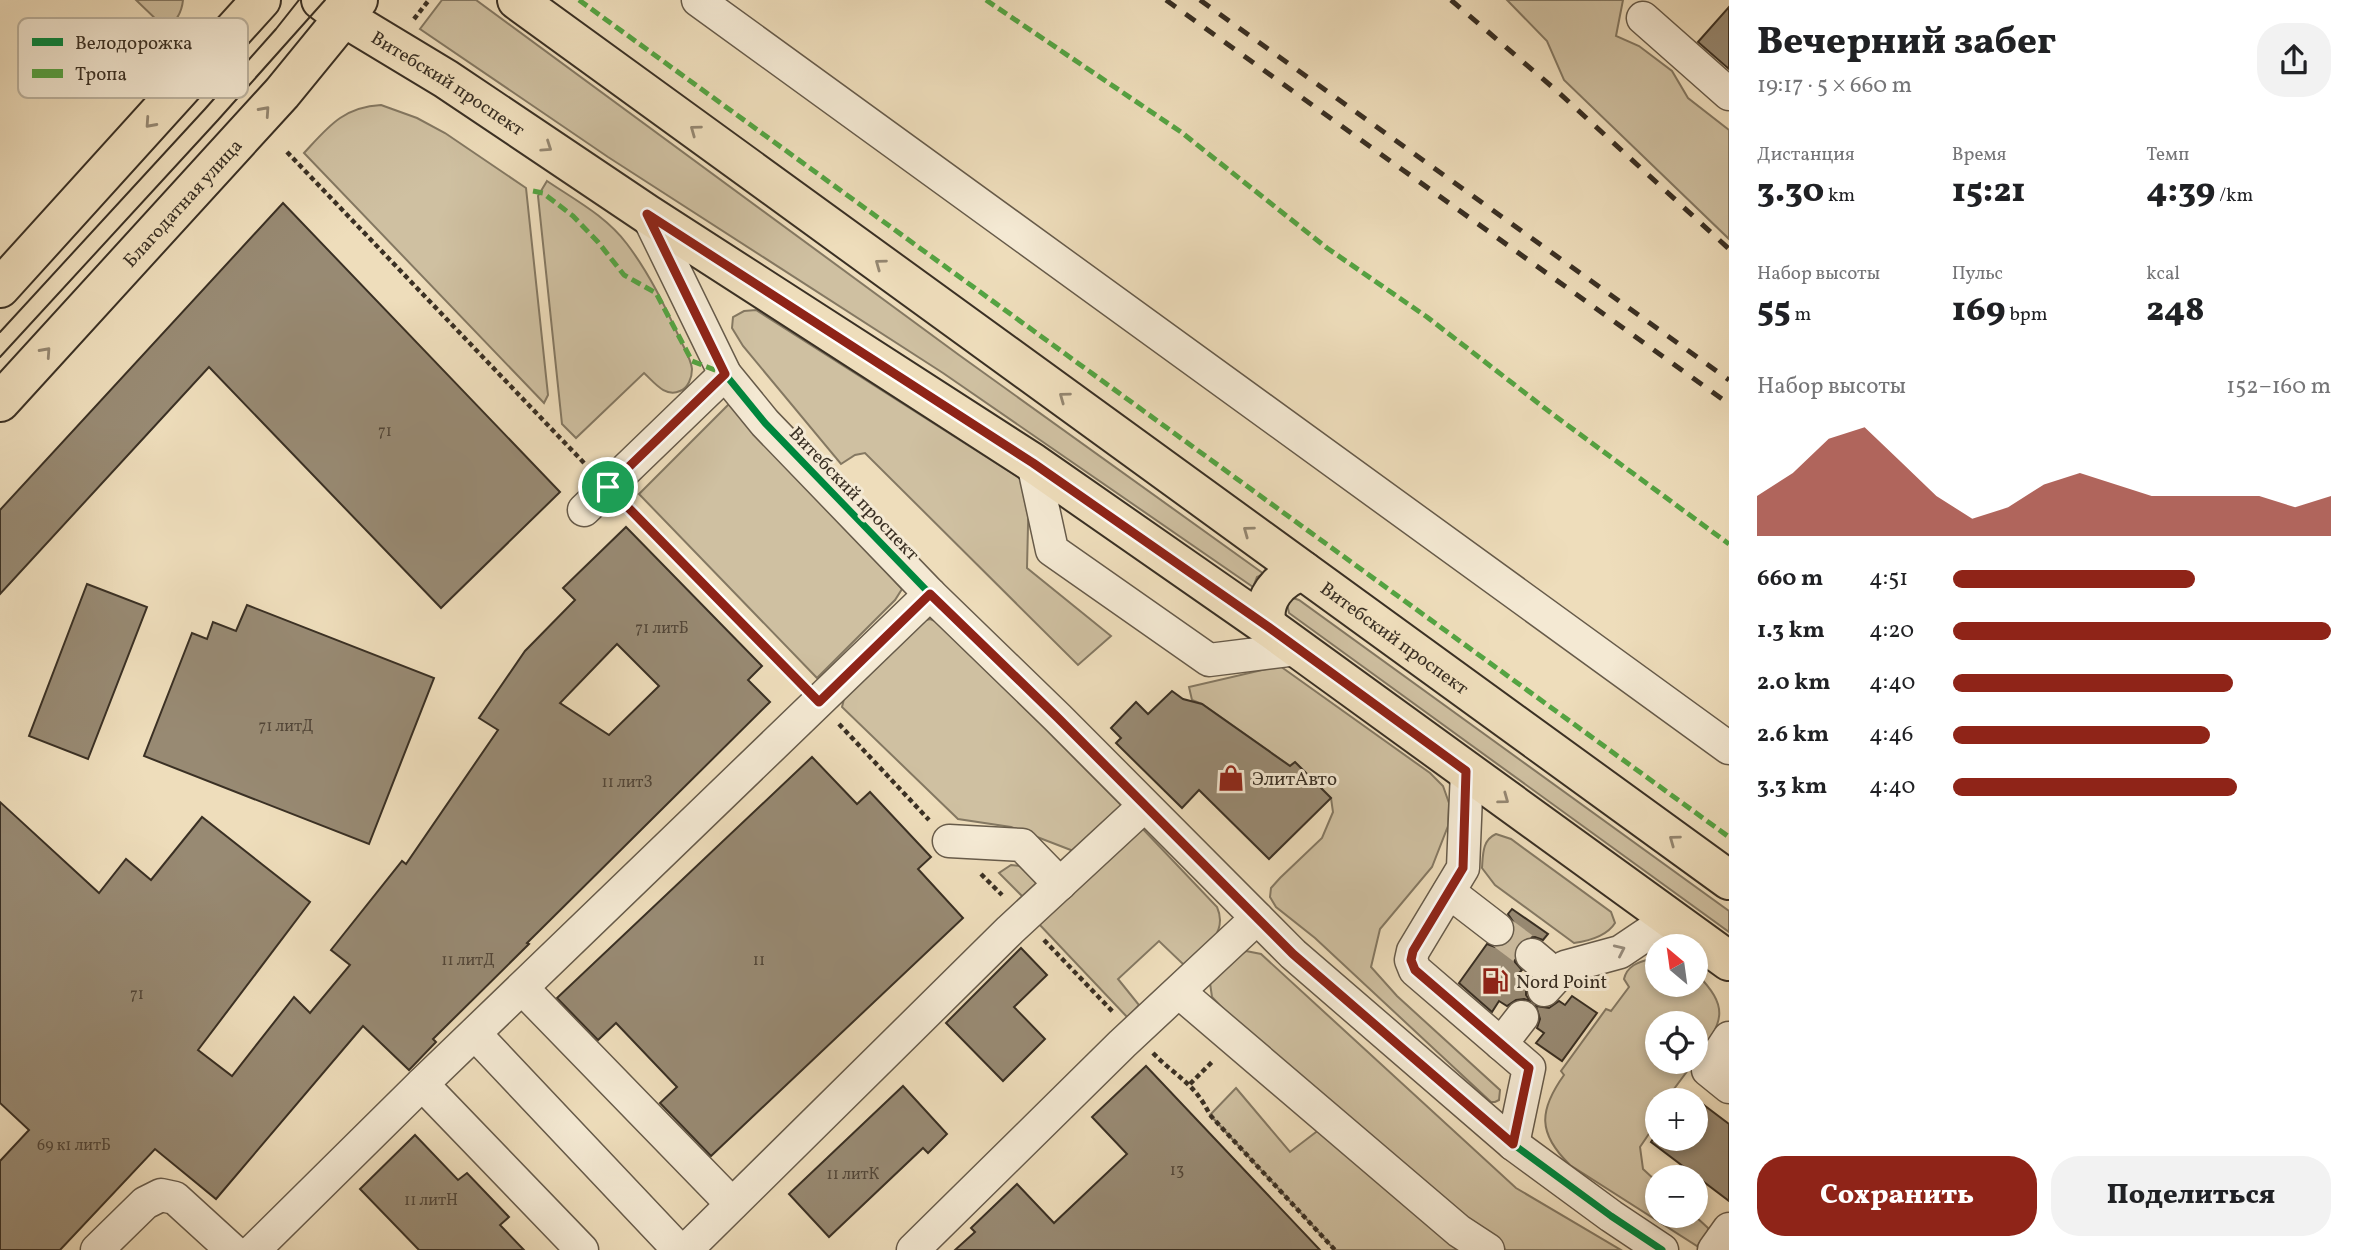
<!DOCTYPE html>
<html lang="ru">
<meta charset="utf-8">
<style>
:root{--surface:#fff;--page:#f2f2f2;--text:#202124;--muted:#757577;--accent:#8f2418}
body{margin:0;font-family:Vollkorn,serif;background:var(--page);color:var(--text);height:100vh;display:flex;flex-direction:column;font-size:26px;white-space:nowrap}
*{box-sizing:border-box;margin:0}
p{font-size:23px;color:var(--muted)}
.icon{flex:none;width:38px;height:38px;fill:none;stroke:currentColor;stroke-width:2;stroke-linecap:round;stroke-linejoin:round}
.map{position:relative;flex:1;overflow:hidden}
.side{display:flex;flex-direction:column;background:var(--surface);width:630px}
.side>*{flex:none}
.needle{width:46px;rotate:331deg}
.controls{position:absolute;left:1645px;top:934px;display:grid;gap:14px}
.controls a{display:grid;place-items:center;width:63px;height:63px;border-radius:50%;background:var(--surface);box-shadow:0 4px 10px #0003;font-size:35px}
.pin{position:absolute;display:grid;place-items:center;width:60px;height:60px;color:#fff;margin:-30px;border:4px solid #fff;border-radius:50%;box-shadow:0 2px 7px #0007}
.round{display:grid;place-items:center;flex:none;width:74px;height:74px;border-radius:28px;background:var(--page)}
.head{display:flex;align-items:center;justify-content:space-between;height:119px;padding:0 28px}
h1{font-size:38px;font-weight:800;line-height:52px}
.metrics{display:grid;grid-template-columns:repeat(3,1fr);gap:10px;height:119px;padding:7px 28px}
.metrics div{display:grid;align-content:center}
.metrics b{font-size:35px;font-weight:800}
.metrics small{font-size:19px;font-weight:400}
.metrics p{font-size:19px}
.chart{height:196px;padding:14px 28px}
.chart p{display:flex;justify-content:space-between}
.chart svg{width:100%;height:126px;margin-top:7px;fill:var(--accent);opacity:.7}
.primary-button{display:flex;gap:14px;margin-top:auto;padding:14px 28px}
.primary-button a{flex:1;height:80px;border-radius:28px;background:var(--accent);color:#fff;font-size:28px;font-weight:800;line-height:80px;text-align:center}
.primary-button a+a{background:var(--page);color:var(--text)}
ul{padding:0 28px;list-style:none;font-size:23px}
li{display:grid;grid-template-columns:112px 84px 1fr;align-items:center;height:52px}
li i{height:18px;border-radius:9px;background:var(--accent)}
main{display:flex;flex:1;min-height:0}
.map>svg:first-child{display:block}
</style>
<main>
<div class="map">
<svg width="1729" height="1250" viewBox="0 0 1729 1250">
<rect width="100%" height="100%" fill="#edb"/>
<filter id="stains"><feTurbulence type="fractalNoise" baseFrequency=".00286" numOctaves="4"/><feColorMatrix values="0 0 0 0 .2 0 0 0 0 .09 0 0 0 0 .02 0 0 0 .5 -.17"/></filter>
<radialGradient id="worn" r=".72"><stop offset=".6" stop-color="#630" stop-opacity="0"/><stop offset="1" stop-color="#630" stop-opacity=".3"/></radialGradient>
<!-- green -->
<g fill="#cfc0a1" stroke="#847862" stroke-width="2">
<path d="M136 0H183C182 11 176 25 164 27Z"/>
<polygon points="442,0 476,0 959,355 1264,574 1257,577 1253,587 943,373 608,157 420,29"/>
<polygon points="1507,0 1623,0 1616,36 1639,46 1672,71 1688,98 1729,130 1729,239 1564,80 1547,41"/>
<path d="M381 105 417 118 445 133 526 188 548 395 544 403 304 153C328 127 343 107 381 105Z"/>
<path d="M547 181C575 200 606 216 627 244 649 273 665 306 680 339 684 348 691 359 692 369 692 378 688 388 680 391 665 398 654 382 644 373L576 438 562 424 538 196Z"/>
<polygon points="756,310 1029,484 1027,568 1111,636 1078,665 865,453 855,455 841,464 743,346 732,328 733,317 744,311"/>
<polygon points="730,403 902,589 895,600 817,678 639,494"/>
<polygon points="1293,598 1299,600 1729,911 1729,932 1289,613 1287,604"/>
<polygon points="930,619 940,623 1122,806 1076,852 1011,827 958,819 842,707 844,699 923,621"/>
<polygon points="1280,666 1430,773 1443,786 1449,803 1448,826 1432,867 1380,929 1371,967 1397,996 1500,1090 1499,1100 1495,1102 1491,1102 1315,938 1276,907 1270,897 1271,888 1280,878 1322,838 1333,812 1331,798 1295,762 1290,766 1202,704 1192,700 1189,687"/>
<path d="M1141 827 1217 907C1229 934 1203 950 1184 965L1159 941 1118 979 1139 1005 1128 1018 1038 923Z"/>
<path d="M1496 834 1511 839 1611 912 1615 923C1607 936 1588 941 1574 943L1495 885 1482 868C1483 855 1482 840 1496 834Z"/>
<polygon points="1011,865 1022,866 1040,881 1025,899 999,873"/>
<polygon points="1246,951 1261,954 1516,1188 1621,1250 1506,1250 1484,1236 1230,1016 1212,997 1210,983 1229,962"/>
<path d="M1650 959 1657 960V985H1696V973C1729 1007 1725 1020 1696 1059V1024H1657V1062H1694L1665 1101H1657V1122L1640 1147 1643 1169 1657 1182V1216H1695L1708 1228C1708 1237 1705 1241 1697 1246L1570 1165C1537 1133 1539 1110 1564 1075L1561 1071 1606 1009 1611 1011 1629 987 1624 979C1627 966 1638 962 1650 959Z"/>
<polygon points="1236,1088 1290,1152 1320,1129 1468,1250 1335,1250 1210,1115"/>
</g>
<!-- building -->
<g fill="#988a73" stroke="#3a3024" stroke-width="2" fill-rule="evenodd">
<polygon points="1729,7 1729,69 1698,42"/>
<polygon points="283,203 560,492 441,608 209,367 0,594 0,510"/>
<path d="M626 527 762 666 748 680 770 702 527 943 529 944 433 1039 436 1042 409 1070 363 1026 216 1199 155 1149 60 1250H0V1161L29 1130 0 1103V802L99 893 126 859 151 880 202 817 310 902 198 1050 232 1076 294 997 310 1013 350 965 331 950 402 861 406 864 498 730 479 718 525 651 575 600 563 588ZM617 644 659 686 609 735 560 703Z"/>
<polygon points="87,584 147,607 88,759 29,736"/>
<polygon points="247,605 434,678 369,844 144,756 192,633 207,639 213,622 236,631"/>
<polygon points="1172,691 1183,699 1202,704 1290,766 1295,762 1331,798 1269,859 1199,790 1182,808 1116,743 1121,738 1111,728 1136,702 1148,714"/>
<polygon points="812,757 857,804 870,792 931,857 918,869 963,918 711,1156 660,1103 677,1087 616,1023 598,1040 557,998"/>
<polygon points="1512,909 1548,934 1543,940 1535,937 1525,938 1518,944 1514,951 1515,962 1522,970 1519,973 1529,980 1526,987 1526,995 1530,1001 1524,999 1516,1000 1507,1006 1499,1001 1492,1012 1459,983 1487,944 1495,947 1503,946 1512,940 1515,931 1514,923 1508,914"/>
<polygon points="1021,948 1047,975 1014,1007 1045,1039 1003,1081 946,1023"/>
<polygon points="1572,996 1597,1013 1562,1061 1536,1043 1544,1033 1537,1028 1540,1019 1536,1006 1549,1008 1559,1001 1565,1005"/>
<polygon points="1146,1066 1320,1250 955,1250 975,1232 971,1228 1017,1184 1054,1223 1127,1154 1092,1117"/>
<polygon points="903,1086 947,1134 928,1153 923,1148 829,1237 789,1194"/>
<polygon points="1688,1093 1729,1124 1729,1201 1651,1142 1657,1133 1657,1139 1696,1139 1696,1101 1682,1101"/>
<polygon points="415,1135 458,1180 467,1173 509,1217 500,1225 524,1250 419,1250 360,1189"/>
</g>
<g fill="none" stroke-linecap="round" stroke-linejoin="round">
<!-- minor-tunnel -->
<polyline stroke="#caba9d" stroke-width="32" stroke-dasharray="32 16" stroke-linecap="butt" points="1497,929 1532,955"/>
<defs>
<g id="minor">
<polyline points="698,0 1729,748"/>
<polyline points="1643,18 1729,94"/>
<polyline points="647,214 725,374 765,423 930,594 1058,718 1293,954 1513,1144 1611,1216 1662,1250"/>
<polyline points="1033,463 1052,550 1209,660 1297,649"/>
<polyline points="584,510 725,374"/>
<polyline points="1467,771 1463,868 1413,951 1411,960 1415,970 1529,1068 1513,1144"/>
<polyline points="949,841 1022,845 1060,884"/>
<polyline points="1449,892 1497,929"/>
<polyline points="1532,955 1557,976"/>
<polyline points="522,988 732,1204"/>
<polyline points="1544,990 1565,967 1620,952 1669,919"/>
<polyline points="1179,992 1459,1231 1488,1250"/>
<polyline points="475,1034 679,1250"/>
<polyline points="1729,1038 1708,1070 1729,1087"/>
<polyline points="1501,1044 1522,1017"/>
<polyline points="422,1084 582,1250"/>
<polyline points="97,1250 145,1203 161,1195 175,1198 232,1250"/>
<polyline points="254,1250 422,1084 930,594"/>
<polyline points="686,1250 1010,930 1144,806"/>
<polyline points="913,1250 1122,1044 1257,918"/>
<polyline points="1714,1250 1729,1229"/>
</g>
<g id="major">
<path id="s1" d="M321 0 345 18 446 79 647 214 1033 463 1267 626 1729 961"/>
<path id="s2" d="M517 0 1729 880"/>
<polyline points="0,288 261,0"/>
<path id="s3" d="M0 402 282 93 358 0"/>
<path d="M1267 626C1260 600 1279 578 1303 571"/>
</g>
</defs>
<!-- minor casing -->
<use href="#minor" stroke="#675b4a" stroke-width="35"/>
<!-- major casing -->
<use href="#major" stroke="#3a3024" stroke-width="42"/>
<!-- path -->
<g stroke="#3a3024" stroke-width="4.5" stroke-dasharray="5 3.5" stroke-linecap="butt">
<polyline points="414,19 429,0"/>
<polyline points="287,152 586,465"/>
<polyline points="629,509 797,680"/>
<polyline points="839,724 929,820"/>
<polyline points="981,874 1002,895"/>
<polyline points="1044,940 1113,1012"/>
<path d="M1153 1053C1177 1078 1194 1082 1210 1115L1335 1250"/>
<polyline points="1190,1084 1214,1060"/>
</g>
<!-- minor -->
<use href="#minor" stroke="#f4e9d3" stroke-width="32"/>
<!-- major -->
<use href="#major" stroke="#edb" stroke-width="38"/>
<!-- tram -->
<g stroke="#3a3024" stroke-width="2">
<polyline points="0,332 205,109 276,29 299,0"/>
<polyline points="0,357 218,120 325,0"/>
</g>
<!-- rail -->
<g stroke="#3a3024" stroke-width="5" stroke-dasharray="12 12" stroke-linecap="butt">
<polyline points="1166,0 1729,404"/>
<polyline points="1200,0 1729,380"/>
<polyline points="1451,0 1557,91 1729,249"/>
</g>
<!-- quiet -->
<g stroke="#54a442" stroke-width="5" stroke-dasharray="10 5" stroke-linecap="butt">
<polyline points="579,0 1729,837"/>
<polyline points="986,0 1181,132 1327,248 1427,317 1551,413 1729,544"/>
<polyline points="533,191 543,193 573,216 598,242 624,275 656,293 692,361 725,374"/>
</g>
<defs>
<polyline id="cycleway" points="647,214 725,374 765,423 930,594 1058,718 1293,954 1513,1144 1611,1216 1662,1250"/>
</defs>
<!-- cycleway casing -->
<use href="#cycleway" stroke="#f4e9d3" stroke-width="11"/>
<!-- cycleway -->
<use href="#cycleway" stroke="#00873e" stroke-width="7"/>
</g>
<!-- one-way arrows -->
<defs><path id="oneway-chevron" d="M-2-3.5L2.5 0L-2 3.5" fill="none" stroke-width="1.6" stroke-linecap="round" stroke-linejoin="round" transform="scale(1.75)"/></defs>
<g stroke="#948670">
<use href="#oneway-chevron" transform="translate(265 111) rotate(-48)"/>
<use href="#oneway-chevron" transform="translate(150 123) rotate(132)"/>
<use href="#oneway-chevron" transform="translate(695 130) rotate(-144)"/>
<use href="#oneway-chevron" transform="translate(547 147) rotate(34)"/>
<use href="#oneway-chevron" transform="translate(880 264) rotate(-144)"/>
<use href="#oneway-chevron" transform="translate(46 352) rotate(-48)"/>
<use href="#oneway-chevron" transform="translate(1064 397) rotate(-144)"/>
<use href="#oneway-chevron" transform="translate(1248 531) rotate(-144)"/>
<use href="#oneway-chevron" transform="translate(1504 799) rotate(36)"/>
<use href="#oneway-chevron" transform="translate(1674 840) rotate(-144)"/>
</g>
<use stroke="#978c7c" href="#oneway-chevron" transform="translate(1620 950) rotate(-25)"/>
<g fill="none" stroke-linecap="round" stroke-linejoin="round">
<defs>
<polygon id="route" points="647,214 1033,463 1267,626 1466,771 1463,868 1413,951 1411,960 1415,970 1529,1068 1513,1144 1293,954 1058,718 930,594 819,702 608,487 725,374"/>
</defs>
<!-- route casing -->
<use href="#route" stroke="#fff" stroke-width="14"/>
<!-- route -->
<use href="#route" stroke="#8f2418" stroke-width="9"/>
</g>
<!-- icons -->
<defs>
<symbol id="shop-bare" viewBox="-9 -9 18 18"><path d="M-5-2.5h2.3a2.7 3.5 0 0 1 5.4 0H5L5.5 6h-11ZM-1.5-2.5h3a1.5 2.3 0 0 0-3 0Z" fill="#8f2418" stroke="#f4e9d3" stroke-width="2.5" paint-order="stroke"/></symbol>
<symbol id="fuel-bare" viewBox="-9 -9 18 18"><path d="M-5.5-6h7V0h2V4h1.3V-2.5L3-4.5l.8-.8L6-3V5H2.5V1h-1V6h-7ZM-4.2-4.7v3.2H.2V-4.7Z" fill="#8f2418" stroke="#f4e9d3" stroke-width="2.5" paint-order="stroke"/></symbol>
</defs>
<g fill-rule="evenodd">
<use href="#shop-bare" x="1212" y="759" width="38" height="38"/>
<use href="#fuel-bare" x="1476" y="962" width="38" height="38"/>
</g>
<g text-anchor="middle" stroke-width="6" stroke-linejoin="round" paint-order="stroke">
<!-- number labels -->
<g font-size="16" fill="#524638">
<text x="385" y="436">71</text>
<text x="662" y="633">71 литБ</text>
<text x="286" y="731">71 литД</text>
<text x="627" y="787">11 литЗ</text>
<text x="468" y="965">11 литД</text>
<text x="759" y="965">11</text>
<text x="137" y="999">71</text>
<text x="74" y="1150">69 к1 литБ</text>
<text x="1177" y="1175">13</text>
<text x="853" y="1179">11 литК</text>
<text x="431" y="1205">11 литН</text>
</g>
<!-- street labels -->
<g font-size="19" fill="#3a3024" stroke="#f4e9d3">
<text dy="7" stroke="none"><textPath href="#s1" startOffset="152">Витебский проспект</textPath></text>
<text dy="7" stroke="none"><textPath href="#s3" startOffset="270">Благодатная улица</textPath></text>
<text transform="translate(855 493) rotate(46)" y="7">Витебский проспект</text>
<text dy="7" stroke="none"><textPath href="#s2" startOffset="1085">Витебский проспект</textPath></text>
</g>
<!-- poi labels -->
<g font-size="19" fill="#3a3024" stroke="#f4e9d3" text-anchor="start">
<text x="1252" y="785">ЭлитАвто</text>
<text x="1516" y="988">Nord Point</text>
</g>
</g>
<!-- legend -->
<rect x="18" y="18" width="230" height="80" rx="10" fill="#f4e9d3" stroke="#bcb29e" stroke-width="2"/>
<rect x="32" y="38" width="31" height="8" fill="#00873e"/>
<rect x="32" y="69" width="31" height="9" fill="#54a442"/>
<g font-size="19" fill="#3a3024">
<text x="75" y="49">Велодорожка</text>
<text x="75" y="80">Тропа</text>
</g>
<rect width="100%" height="100%" filter="url(#stains)"/>
<rect width="100%" height="100%" fill="url(#worn)"/>
</svg>
<div class="controls">
<a><svg class="needle" viewBox="-14 -14 28 28"><path d="M0-13l5 13h-10z" fill="#e53935"/><path d="M0 13l5-13h-10z" fill="#757577"/></svg></a>
<a><svg class="icon" aria-label="locate" viewBox="0 0 24 24"><circle cx="12" cy="12" r="6"/><path d="M12 2v4M12 18v4M2 12h4M18 12h4"/></svg></a>
<a>+</a>
<a>−</a>
</div>
<div class="pin" style="left:608px;top:487px;background:#1e9e55"><svg class="icon" aria-label="arrive" viewBox="0 0 24 24"><path d="M6 21V4h12l-3 4 3 4H6"/></svg></div>
</div>
<section class="side">
<div class="head"><div><h1>Вечерний забег</h1><p>19:17 · 5 × 660 m</p></div><a class="round"><svg class="icon" aria-label="share" viewBox="0 0 24 24"><path d="M12 15V3M7 8l5-5 5 5M5 13v7h14v-7"/></svg></a></div>
<div class="metrics">
<div><p>Дистанция</p><b>3.30<small> km</small></b></div>
<div><p>Время</p><b>15:21</b></div>
<div><p>Темп</p><b>4:39<small> /km</small></b></div>
</div>
<div class="metrics">
<div><p>Набор высоты</p><b>55<small> m</small></b></div>
<div><p>Пульс</p><b>169<small> bpm</small></b></div>
<div><p>kcal</p><b>248</b></div>
</div>
<div class="chart"><p><span>Набор высоты</span>152–160 m</p>
<svg viewBox="0 0 160 44" preserveAspectRatio="none"><path d="M0 44V30L10 22L20 10L30 6L40 18L50 30L60 38L70 34L80 26L90 22L100 26L110 30L120 30L130 30L140 30L150 34L160 30V44z"/></svg>
</div>
<ul>
<li><b>660 m</b>4:51<i style="width:64%"></i></li>
<li><b>1.3 km</b>4:20<i style="width:100%"></i></li>
<li><b>2.0 km</b>4:40<i style="width:74%"></i></li>
<li><b>2.6 km</b>4:46<i style="width:68%"></i></li>
<li><b>3.3 km</b>4:40<i style="width:75%"></i></li>
</ul>
<div class="primary-button"><a>Сохранить</a><a>Поделиться</a></div>
</section>
</main>
